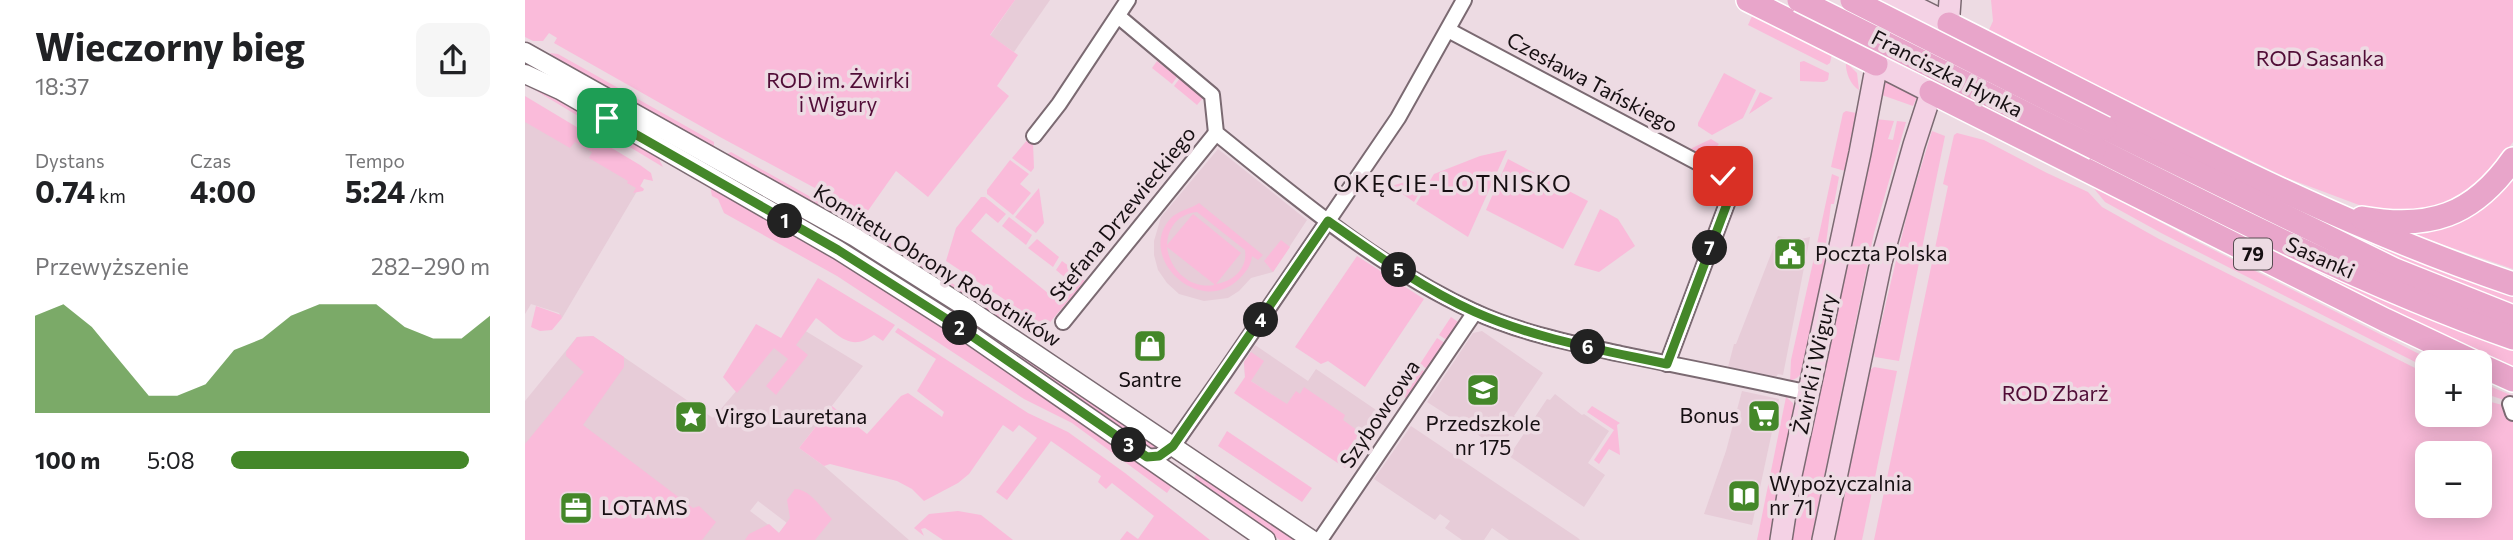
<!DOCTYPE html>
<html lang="pl">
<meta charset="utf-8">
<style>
:root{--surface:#fff;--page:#f6f6f6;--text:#202124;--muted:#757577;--accent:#448729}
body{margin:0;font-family:Commissioner,sans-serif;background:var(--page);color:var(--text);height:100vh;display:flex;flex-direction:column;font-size:26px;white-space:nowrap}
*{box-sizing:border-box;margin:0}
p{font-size:23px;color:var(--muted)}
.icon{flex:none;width:38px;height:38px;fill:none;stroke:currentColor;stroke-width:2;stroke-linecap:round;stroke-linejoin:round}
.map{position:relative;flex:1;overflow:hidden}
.sheet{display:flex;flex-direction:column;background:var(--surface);width:525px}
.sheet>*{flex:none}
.controls{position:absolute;left:1890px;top:350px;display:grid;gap:14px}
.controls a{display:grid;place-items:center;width:77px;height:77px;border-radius:14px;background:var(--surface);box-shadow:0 4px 18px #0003;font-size:35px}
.pin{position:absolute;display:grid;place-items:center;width:60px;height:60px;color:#fff;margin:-30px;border-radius:14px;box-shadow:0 4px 10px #0006}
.km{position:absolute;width:35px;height:35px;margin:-18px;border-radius:50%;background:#222;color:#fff;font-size:19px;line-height:35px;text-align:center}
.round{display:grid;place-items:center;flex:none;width:74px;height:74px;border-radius:14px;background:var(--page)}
.overview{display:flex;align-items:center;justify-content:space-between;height:119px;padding:0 35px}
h1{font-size:38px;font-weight:700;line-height:52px}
.metrics{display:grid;grid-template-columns:repeat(3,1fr);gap:10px;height:119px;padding:7px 35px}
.metrics div{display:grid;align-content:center}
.metrics b{font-size:30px;font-weight:700}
.metrics small{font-size:19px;font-weight:400}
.metrics p{font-size:19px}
.chart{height:196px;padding:14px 35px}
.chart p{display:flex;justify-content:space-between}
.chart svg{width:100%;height:126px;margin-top:7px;fill:var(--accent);opacity:.7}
ul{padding:0 35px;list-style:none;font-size:23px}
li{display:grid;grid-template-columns:112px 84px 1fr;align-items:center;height:52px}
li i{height:18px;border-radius:9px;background:var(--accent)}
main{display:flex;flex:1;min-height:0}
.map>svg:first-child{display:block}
</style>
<main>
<section class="sheet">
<div class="overview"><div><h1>Wieczorny bieg</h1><p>18:37</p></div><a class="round"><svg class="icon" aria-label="share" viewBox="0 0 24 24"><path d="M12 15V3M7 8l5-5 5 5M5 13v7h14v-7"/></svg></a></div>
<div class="metrics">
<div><p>Dystans</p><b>0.74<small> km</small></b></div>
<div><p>Czas</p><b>4:00</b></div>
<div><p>Tempo</p><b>5:24<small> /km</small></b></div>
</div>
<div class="chart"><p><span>Przewyższenie</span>282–290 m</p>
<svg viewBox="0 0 160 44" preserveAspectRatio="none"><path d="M0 44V10L10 6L20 14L30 26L40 38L50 38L60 34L70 22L80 18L90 10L100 6L110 6L120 6L130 14L140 18L150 18L160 10V44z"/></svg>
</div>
<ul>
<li><b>100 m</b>5:08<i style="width:92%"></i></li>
</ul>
</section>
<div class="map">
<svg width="1988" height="540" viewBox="0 0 1988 540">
<rect width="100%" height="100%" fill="#eddbe3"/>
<!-- built -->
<g fill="#e7ccd8" fill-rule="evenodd">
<polygon points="490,0 525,0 489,52 465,36"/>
<polygon points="0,113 118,181 37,318 34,313 6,304 0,314"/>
<polygon points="693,149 782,220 748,272 726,278 714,291 703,298 679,301 654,294 642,283 633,270 629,255 629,241 636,217"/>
<polygon points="1253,236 1272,240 1285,237 1258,375 1253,374 1251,377 1203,367 1209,344 1211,344"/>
<path d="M269 324 338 366 274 448 299 466 384 540H0V401L52 337 68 336 188 418ZM233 501 262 523 254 533 225 511Z"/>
<polygon points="957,331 1018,373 989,416 994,420 975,449 902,402 948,333"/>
<polygon points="730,345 783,381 791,369 857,414 839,440 771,392 762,405 720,377 719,362"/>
<polygon points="1217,391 1254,399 1227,525 1179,514 1201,451"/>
<polygon points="1030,394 1057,415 1059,414 1084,431 1063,463 1080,475 1059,507 984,456 1022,399 1025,400"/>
<polygon points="886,426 1053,538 1055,540 984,540 967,528 959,540 937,540 920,528 925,521 915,514 910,520 849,479"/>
</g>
<!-- green -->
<g fill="#fabbda" fill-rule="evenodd">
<polygon points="0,0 490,0 465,35 493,55 472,86 484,96 403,197 371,171 340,215 195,137 29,43 32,38 24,33 18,41 8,41 0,37"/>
<polygon points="1466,0 1988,0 1988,142 1960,180 1938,197 1912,209 1891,213 1855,211 1834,205 1762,178 1463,32 1468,21"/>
<polygon points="1228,14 1307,54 1305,63 1302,65 1223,25"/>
<polygon points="25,53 33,54 189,142 189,149 39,64 28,58"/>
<polygon points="632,61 652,77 647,84 627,68"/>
<polygon points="1279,61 1304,73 1303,80 1299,82 1275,81 1275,62"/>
<path d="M1321 62 1332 73 1334 90C1326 86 1320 72 1321 62Z"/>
<polygon points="1199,73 1231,90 1218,118 1187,135 1173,126 1173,123"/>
<polygon points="655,78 678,98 672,105 649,86"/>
<polygon points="1359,81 1392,97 1388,106 1354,94"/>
<polygon points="0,82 132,155 138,167 0,84"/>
<polygon points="1235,92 1248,98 1224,114"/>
<polygon points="0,96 115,165 126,173 128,181 119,179 115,186 119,189 118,191 108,193 111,188 102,183 103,181 64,158 67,152 50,142 45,148 0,122"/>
<polygon points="1321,111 1331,113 1320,171 1306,167 1318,113"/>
<polygon points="1350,119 1369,121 1363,139 1368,140 1372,121 1381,122 1349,233 1286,540 1266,540 1271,505"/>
<polygon points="1407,131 1420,136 1374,361 1350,357 1349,353 1384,206"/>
<path d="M1432 133 1459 140 1522 173 1563 192 1577 207 1634 239 1902 374V415H1955V399L1981 406 1978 412 1988 417V540H1349L1423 186 1418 184 1429 135ZM1902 453H1955V506H1902Z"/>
<polygon points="503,139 508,143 509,168 506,172 487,158"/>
<polygon points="1186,139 1194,144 1179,160 1161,151"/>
<polygon points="982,150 943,237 891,204 909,174 955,156"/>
<polygon points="206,152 353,235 479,317 480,322 342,235 200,155"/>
<polygon points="983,159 1063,201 1038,249 961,210"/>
<polygon points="485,160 504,174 495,184 506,193 488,215 462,194 462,190"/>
<polygon points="193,167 335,247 637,447 633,450 622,447 383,284 320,245 190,171"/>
<polygon points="1988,173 1988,269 1890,235 1891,232"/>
<polygon points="1307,174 1314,177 1309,204 1306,204 1301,244 1292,244"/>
<polygon points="905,175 889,202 866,186"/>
<polygon points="1566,185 1661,236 1910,362 1902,362 1902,368 1638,234 1580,202"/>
<polygon points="185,186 385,303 648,484 642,493 547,423 499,399 312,276 199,213 193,199 187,196"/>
<polygon points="514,188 519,223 511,233 490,217"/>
<polygon points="456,197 460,197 481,214 473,223 461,213 446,231 529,298 543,280 531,270 537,261 555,274 555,277 560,281 521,327 421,261 431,228"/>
<path d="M674 203 738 255 733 260 727 256C726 266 721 272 714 279 674 318 610 256 646 218 654 210 666 209 674 203ZM672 212 720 250C723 268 708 282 691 284L716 253 668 214 642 245C643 227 653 214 672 212ZM642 247 689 284V285C666 289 645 271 642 247Z"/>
<polygon points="1075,209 1093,219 1110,246 1074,272 1049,265"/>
<polygon points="1772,210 1889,259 1988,293 1988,306 1855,253"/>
<polygon points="484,217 507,235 501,245 477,226"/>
<polygon points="512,239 534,257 528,267 503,248"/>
<polygon points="756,240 765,247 748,272 739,261"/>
<polygon points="1741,243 1988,348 1988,366 1931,341 1739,246"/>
<polygon points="1291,249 1302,251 1302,259 1277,373 1272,378 1265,381 1266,360"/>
<polygon points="832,256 899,299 840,387 803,361 796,364 770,347"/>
<path d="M293 278 370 325 358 341 349 335C324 353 312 333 291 318L271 345 283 355 251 395 241 386 263 359 249 348 212 393 198 377 231 324 256 338Z"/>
<polygon points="11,306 36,315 37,318 27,330 15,331 6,327"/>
<polygon points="926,317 936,324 925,342 914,335"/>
<polygon points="373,328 503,413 543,432 600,473 685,540 595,540 602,531 613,539 629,516 587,483 581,489 573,482 576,476 526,441 482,500 471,492 512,438 494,425 488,432 478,425 444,474 433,483 399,501 387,489 372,481 305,464 299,466 274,448 307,406 342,434 376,396 383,393 417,417 419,412 392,391 411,359 370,332"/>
<polygon points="68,336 99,357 99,367 58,425 168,508 174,506 191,522 177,540 0,540 0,444 59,372 41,356 41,352 52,337"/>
<polygon points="912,338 920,343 902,369 895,364"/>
<polygon points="726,352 739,361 726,381 762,404 771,391 775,394 779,387 820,415 818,420 836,433 844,422 849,425 820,468 709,393 720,377 719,362"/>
<polygon points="893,367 900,372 882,399 875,393"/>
<polygon points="1349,367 1372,371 1337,540 1310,540 1345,370"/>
<polygon points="1955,382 1988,396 1988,403 1955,392"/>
<polygon points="1261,397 1268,403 1269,414 1244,540 1232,540"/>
<polygon points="1067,406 1095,423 1092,425 1095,455 1084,449 1074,464 1069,460 1089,430 1062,412"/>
<polygon points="702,431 787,488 777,502 693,446"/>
<polygon points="673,471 775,540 755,540 668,480"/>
<path d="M270 489C285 489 297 509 307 519L290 540H220L224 534 244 524 254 533 265 518 262 500Z"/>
<polygon points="433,511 456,515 488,540 418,540 400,528 396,529 399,536 389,528 404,514"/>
</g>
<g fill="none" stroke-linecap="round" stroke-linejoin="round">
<defs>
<g id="minor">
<path d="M593 16 687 95 691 133C772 198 853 267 948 311 995 333 1046 343 1096 354 1159 367 1222 379 1284 393"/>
<polyline points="923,30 1198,176 1205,183 1206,193 1142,364"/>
<polyline points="509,136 534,104 603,0"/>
<polyline points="538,322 691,133"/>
<polyline points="1985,404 1988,413"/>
<polyline points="622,457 634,456 648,446 700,372 873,118 939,0"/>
<polyline points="795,540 950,312"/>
</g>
<g id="tertiary">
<polyline points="0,52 330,237 442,308 787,540"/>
<polyline points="0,74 35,90 313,250 431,325 741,540"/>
</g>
<g id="secondary">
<polyline points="1376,0 1424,24"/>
<polyline points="1351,64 1406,92"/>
<polyline points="1256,540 1266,475 1335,153 1364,0"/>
<polyline points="1298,540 1356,262 1389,145 1417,59 1422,42 1425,0"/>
</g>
<g id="primary">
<polyline points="1223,0 1351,64"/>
<path d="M1424 24C1608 116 1792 218 1988 284"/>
<polyline points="1406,92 1860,320 1949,362"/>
<polyline points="1580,128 1870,270 1988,317"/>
<path d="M1570 148C1706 217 1844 287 1988 338"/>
<path d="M1837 218C1904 230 1948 216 1988 159"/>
<polyline points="1955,365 1988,380"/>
</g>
</defs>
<!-- minor casing -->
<use href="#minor" stroke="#7b6a72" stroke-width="18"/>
<!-- tertiary casing -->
<use href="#tertiary" stroke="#7b6a72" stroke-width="21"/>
<!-- secondary casing -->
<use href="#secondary" stroke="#7b6a72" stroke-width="24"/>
<!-- primary casing -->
<use href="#primary" stroke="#fff" stroke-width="26"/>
<!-- minor -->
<use href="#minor" stroke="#fff" stroke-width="14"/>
<!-- tertiary -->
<use href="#tertiary" stroke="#fff" stroke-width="18"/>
<!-- secondary -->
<use href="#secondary" stroke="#f4d2e5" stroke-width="21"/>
<!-- primary -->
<use href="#primary" stroke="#e8a5ca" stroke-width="23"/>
<defs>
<g id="primary-bridge">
<polyline points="1274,0 1570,148"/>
<polyline points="1327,0 1580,128"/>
</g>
</defs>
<!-- primary-bridge casing -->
<use href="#primary-bridge" stroke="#fff" stroke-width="26" stroke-linecap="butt"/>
<!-- primary-bridge -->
<use href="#primary-bridge" stroke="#e8a5ca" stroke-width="23"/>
</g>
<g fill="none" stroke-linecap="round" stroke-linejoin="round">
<defs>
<path id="route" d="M82 118 313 250 431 325 622 457 634 456 648 446 803 221C850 254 897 288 950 312 1011 339 1077 350 1142 364L1206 193 1205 183 1198 176"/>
</defs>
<!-- route casing -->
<use href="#route" stroke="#fff" stroke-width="14"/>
<!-- route -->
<use href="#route" stroke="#448729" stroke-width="9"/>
</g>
<!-- icons -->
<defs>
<symbol id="civic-square" viewBox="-11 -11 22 22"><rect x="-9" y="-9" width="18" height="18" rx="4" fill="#448729" stroke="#eddbe3"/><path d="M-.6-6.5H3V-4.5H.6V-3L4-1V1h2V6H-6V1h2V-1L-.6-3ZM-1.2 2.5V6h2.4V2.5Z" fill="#fff"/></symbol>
<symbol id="shop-square" viewBox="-11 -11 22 22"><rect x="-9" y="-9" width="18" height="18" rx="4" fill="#448729" stroke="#eddbe3"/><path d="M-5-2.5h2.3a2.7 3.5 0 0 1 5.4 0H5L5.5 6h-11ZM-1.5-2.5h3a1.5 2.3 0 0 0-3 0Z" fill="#fff"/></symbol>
<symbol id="school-square" viewBox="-11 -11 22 22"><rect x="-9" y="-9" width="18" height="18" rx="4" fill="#448729" stroke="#eddbe3"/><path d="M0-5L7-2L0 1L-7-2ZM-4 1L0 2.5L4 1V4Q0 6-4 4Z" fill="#fff"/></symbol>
<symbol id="supermarket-square" viewBox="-11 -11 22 22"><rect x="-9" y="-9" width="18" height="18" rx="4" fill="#448729" stroke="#eddbe3"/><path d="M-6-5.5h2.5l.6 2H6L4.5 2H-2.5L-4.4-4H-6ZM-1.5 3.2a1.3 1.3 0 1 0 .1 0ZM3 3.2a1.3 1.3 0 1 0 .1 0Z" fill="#fff"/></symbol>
<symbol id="sight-square" viewBox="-11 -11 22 22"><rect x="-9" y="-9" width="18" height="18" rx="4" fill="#448729" stroke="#eddbe3"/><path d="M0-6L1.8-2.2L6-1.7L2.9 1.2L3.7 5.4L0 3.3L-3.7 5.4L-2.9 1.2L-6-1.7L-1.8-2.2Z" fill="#fff"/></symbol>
<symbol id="library-square" viewBox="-11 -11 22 22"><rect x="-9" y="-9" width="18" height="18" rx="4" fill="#448729" stroke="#eddbe3"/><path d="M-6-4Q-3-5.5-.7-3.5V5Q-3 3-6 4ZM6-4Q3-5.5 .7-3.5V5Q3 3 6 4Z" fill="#fff"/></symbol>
<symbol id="office-square" viewBox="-11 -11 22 22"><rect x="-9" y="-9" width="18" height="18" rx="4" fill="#448729" stroke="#eddbe3"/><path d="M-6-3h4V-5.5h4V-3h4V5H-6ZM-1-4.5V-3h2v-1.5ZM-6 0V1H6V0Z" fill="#fff"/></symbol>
</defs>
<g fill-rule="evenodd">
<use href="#civic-square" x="1246" y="235" width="38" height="38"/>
<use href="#shop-square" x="606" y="327" width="38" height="38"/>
<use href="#school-square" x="939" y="371" width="38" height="38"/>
<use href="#supermarket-square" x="1220" y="397" width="38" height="38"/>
<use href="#sight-square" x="147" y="398" width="38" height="38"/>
<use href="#library-square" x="1200" y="477" width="38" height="38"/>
<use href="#office-square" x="32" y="489" width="38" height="38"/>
</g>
<g text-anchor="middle" stroke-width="7" stroke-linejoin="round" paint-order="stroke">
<!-- shield labels -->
<rect fill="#eddbe3" stroke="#564c51" stroke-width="2" x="1709" y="238.5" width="38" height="31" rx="5"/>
<g font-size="19" font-weight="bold" fill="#160f12">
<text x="1728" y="261">79</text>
</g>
<!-- park labels -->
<g font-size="21" fill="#510d37" stroke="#eddbe3">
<text x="1795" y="66">ROD Sasanka</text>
<text x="313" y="88">ROD im. Żwirki<tspan x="313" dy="24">i Wigury</tspan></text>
<text x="1530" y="401">ROD Zbarż</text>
</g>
<!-- street labels -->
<g font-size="21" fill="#160f12" stroke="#eddbe3">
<text transform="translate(1422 74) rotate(27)" y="7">Franciszka Hynka</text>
<text transform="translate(1067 83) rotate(28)" y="7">Czesława Tańskiego</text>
<text transform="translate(598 214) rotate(-51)" y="7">Stefana Drzewieckiego</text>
<text transform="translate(1795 258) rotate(24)" y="7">Sasanki</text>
<text transform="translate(412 266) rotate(32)" y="7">Komitetu Obrony Robotników</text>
<text transform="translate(1290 364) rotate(-78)" y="7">Żwirki i Wigury</text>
<text transform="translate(855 414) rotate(-56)" y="7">Szybowcowa</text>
</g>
<!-- poi labels -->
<g font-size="21" fill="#160f12" stroke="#eddbe3" text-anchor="start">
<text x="1290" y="261">Poczta Polska</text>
<text x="625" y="387" text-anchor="middle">Santre</text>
<text x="1214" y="423" text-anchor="end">Bonus</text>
<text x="190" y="424">Virgo Lauretana</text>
<text x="958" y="431" text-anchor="middle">Przedszkole<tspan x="958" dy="24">nr 175</tspan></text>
<text x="1244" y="491">Wypożyczalnia<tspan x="1244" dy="24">nr 71</tspan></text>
<text x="76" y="515">LOTAMS</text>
</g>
<!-- neighbourhood labels -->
<g font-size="23" letter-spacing="2" fill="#160f12" stroke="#eddbe3">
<text x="928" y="192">OKĘCIE-LOTNISKO</text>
</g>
</g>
</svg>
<div class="controls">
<a>+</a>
<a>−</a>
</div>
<div class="pin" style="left:82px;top:118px;background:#1e9e55"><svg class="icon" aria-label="arrive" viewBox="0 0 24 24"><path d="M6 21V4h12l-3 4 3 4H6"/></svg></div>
<div class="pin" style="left:1198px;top:176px;background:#d93025"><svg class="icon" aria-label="check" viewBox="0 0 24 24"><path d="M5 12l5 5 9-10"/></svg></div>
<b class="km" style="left:260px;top:221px">1</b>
<b class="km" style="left:435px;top:328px">2</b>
<b class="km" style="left:604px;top:445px">3</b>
<b class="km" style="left:736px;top:320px">4</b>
<b class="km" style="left:874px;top:270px">5</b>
<b class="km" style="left:1063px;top:347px">6</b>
<b class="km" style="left:1185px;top:248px">7</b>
</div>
</main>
